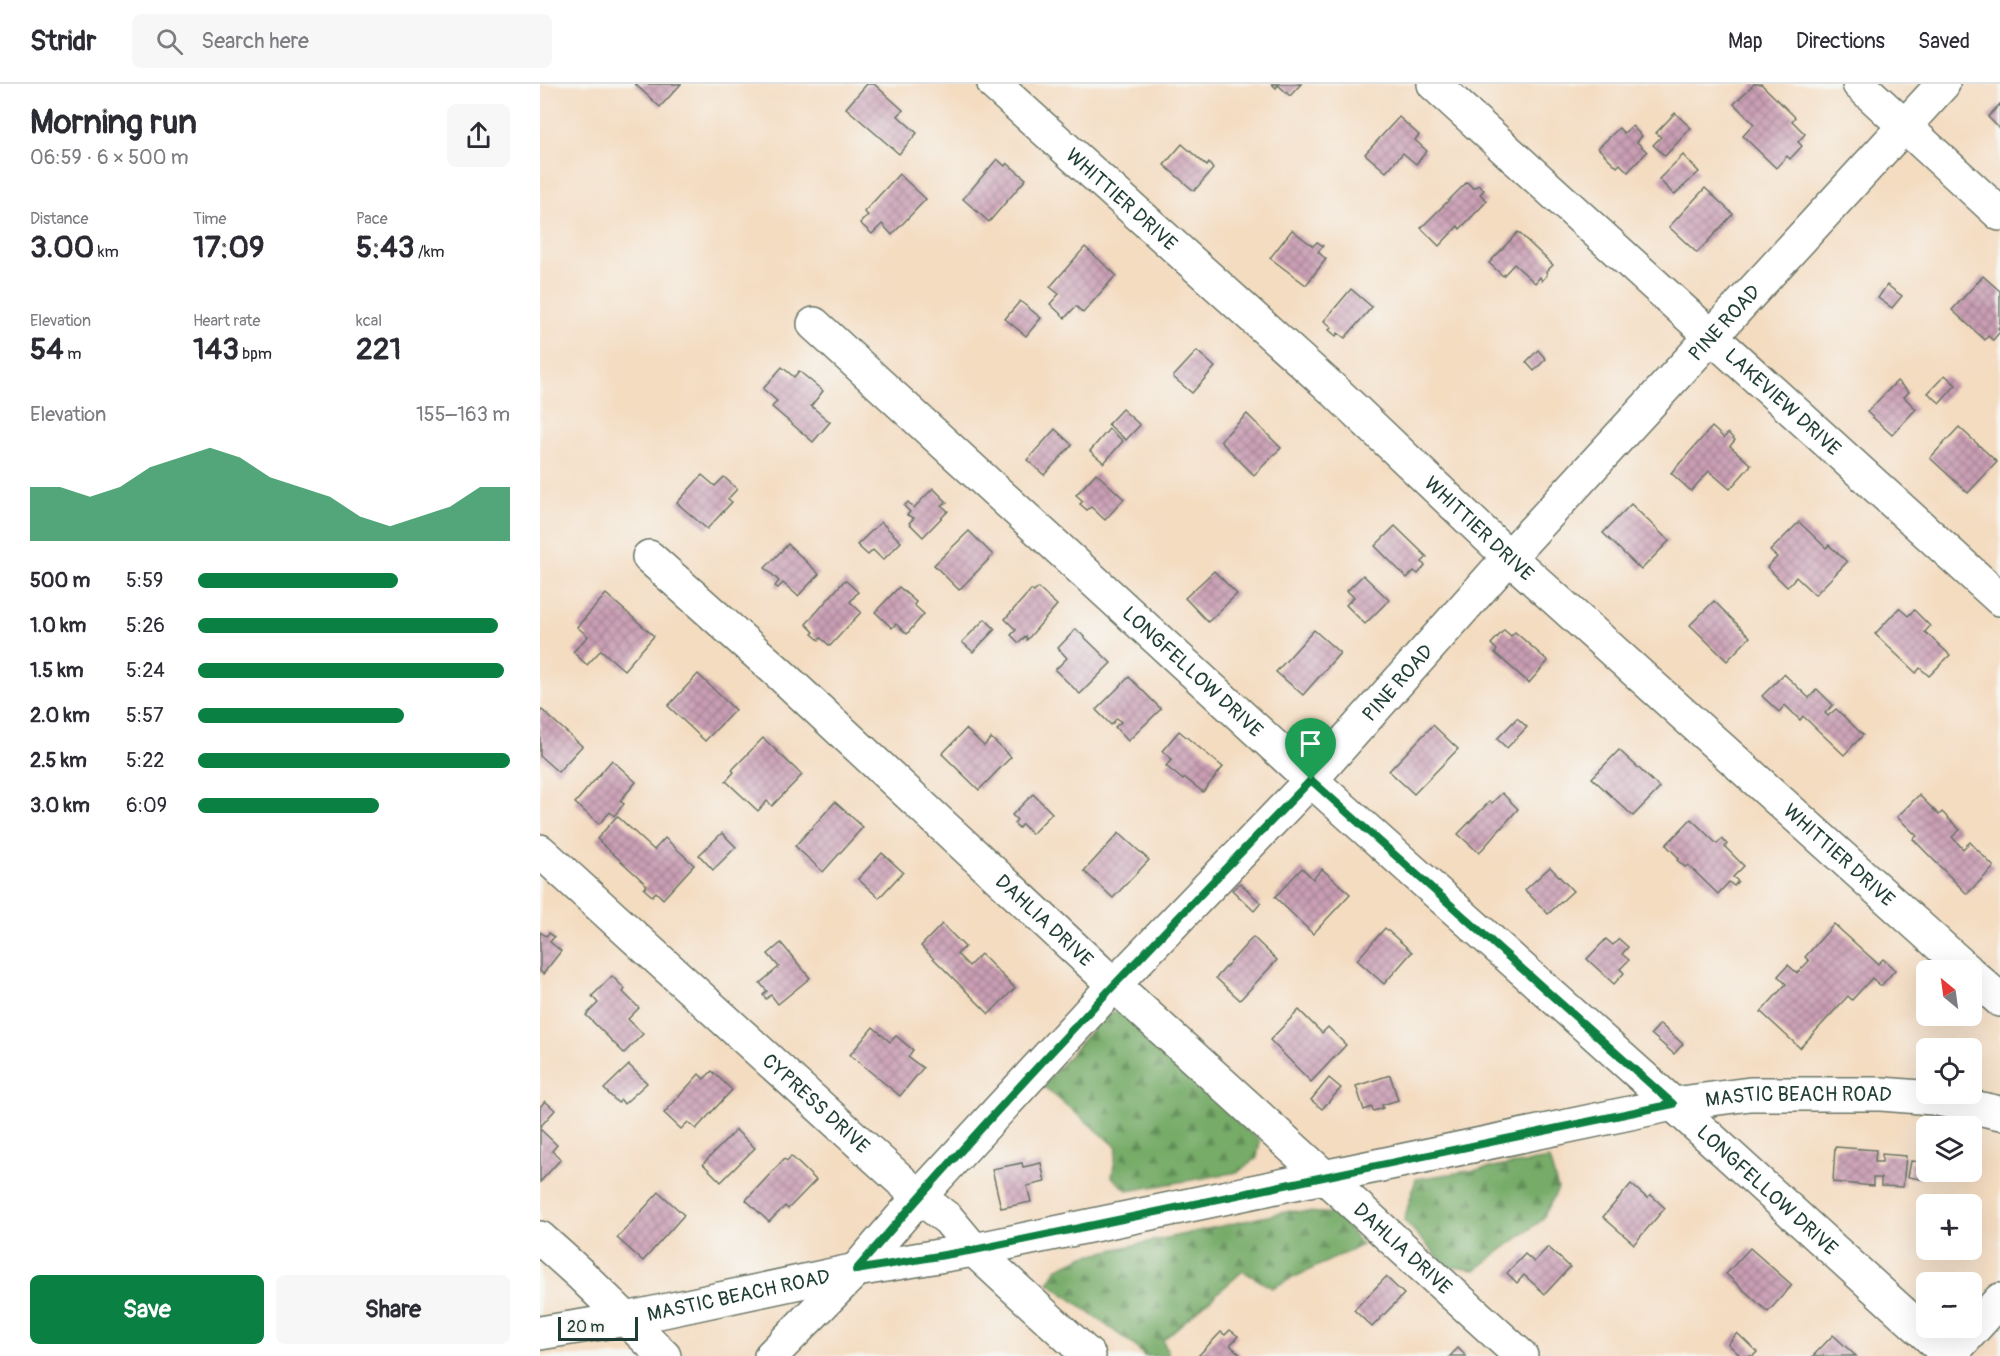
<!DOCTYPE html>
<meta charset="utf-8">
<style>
:root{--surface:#fff;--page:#f7f7f7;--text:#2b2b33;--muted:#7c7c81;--line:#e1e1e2;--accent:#0b8043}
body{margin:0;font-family:Pangolin,sans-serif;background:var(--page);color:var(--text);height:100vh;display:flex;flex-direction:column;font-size:22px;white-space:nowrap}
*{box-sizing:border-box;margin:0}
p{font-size:20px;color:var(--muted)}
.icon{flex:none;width:33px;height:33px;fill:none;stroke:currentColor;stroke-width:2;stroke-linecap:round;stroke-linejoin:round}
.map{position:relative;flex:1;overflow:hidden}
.panel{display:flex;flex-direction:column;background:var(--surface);width:540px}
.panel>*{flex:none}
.needle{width:39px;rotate:331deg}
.fabs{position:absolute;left:1376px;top:876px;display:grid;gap:12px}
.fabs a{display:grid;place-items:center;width:66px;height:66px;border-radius:9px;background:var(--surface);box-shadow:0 6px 24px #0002;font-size:30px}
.scale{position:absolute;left:18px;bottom:15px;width:80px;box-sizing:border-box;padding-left:6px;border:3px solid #1f3d34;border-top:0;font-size:16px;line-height:21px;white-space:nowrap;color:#1f3d34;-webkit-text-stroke:4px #f6f6f2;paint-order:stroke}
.pin{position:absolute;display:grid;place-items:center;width:51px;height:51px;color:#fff;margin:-62px -26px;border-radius:50% 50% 50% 0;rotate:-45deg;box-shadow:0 0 6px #0007}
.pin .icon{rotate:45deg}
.round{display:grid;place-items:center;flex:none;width:63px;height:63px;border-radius:9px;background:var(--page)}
.headline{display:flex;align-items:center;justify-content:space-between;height:102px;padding:0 30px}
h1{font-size:33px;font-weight:700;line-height:45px}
.figures{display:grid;grid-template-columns:repeat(3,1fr);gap:9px;height:102px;padding:6px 30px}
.figures div{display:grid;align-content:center}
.figures b{font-size:30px;font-weight:700}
.figures small{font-size:16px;font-weight:400}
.figures p{font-size:16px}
.chart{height:168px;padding:12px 30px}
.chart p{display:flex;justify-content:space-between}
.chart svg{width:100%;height:108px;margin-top:6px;fill:var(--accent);opacity:.7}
.button{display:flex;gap:12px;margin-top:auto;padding:12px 30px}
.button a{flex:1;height:69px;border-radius:9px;background:var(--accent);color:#fff;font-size:24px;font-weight:700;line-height:69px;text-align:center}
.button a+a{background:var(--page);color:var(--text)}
ul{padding:0 30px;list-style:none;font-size:20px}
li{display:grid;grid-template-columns:96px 72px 1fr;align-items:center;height:45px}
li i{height:15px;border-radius:8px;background:var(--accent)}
header{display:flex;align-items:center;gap:36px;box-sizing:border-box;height:84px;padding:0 30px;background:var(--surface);border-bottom:2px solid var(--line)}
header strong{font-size:28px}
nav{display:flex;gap:33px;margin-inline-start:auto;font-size:21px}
.search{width:420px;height:54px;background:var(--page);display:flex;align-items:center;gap:15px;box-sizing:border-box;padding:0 21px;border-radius:9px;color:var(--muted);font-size:22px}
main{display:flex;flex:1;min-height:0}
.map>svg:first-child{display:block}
</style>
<header>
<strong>Stridr</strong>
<div class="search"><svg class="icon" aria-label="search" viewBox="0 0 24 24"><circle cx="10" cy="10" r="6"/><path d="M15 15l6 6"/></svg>Search here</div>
<nav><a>Map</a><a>Directions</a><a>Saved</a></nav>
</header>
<main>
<section class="panel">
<div class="headline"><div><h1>Morning run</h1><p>06:59 · 6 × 500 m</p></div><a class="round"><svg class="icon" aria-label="share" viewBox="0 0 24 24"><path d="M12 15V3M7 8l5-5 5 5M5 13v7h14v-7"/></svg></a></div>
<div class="figures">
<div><p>Distance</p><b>3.00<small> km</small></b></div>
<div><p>Time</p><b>17:09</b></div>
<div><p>Pace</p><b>5:43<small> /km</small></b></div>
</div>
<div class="figures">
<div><p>Elevation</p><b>54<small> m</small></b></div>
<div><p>Heart rate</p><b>143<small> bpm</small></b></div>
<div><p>kcal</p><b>221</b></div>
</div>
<div class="chart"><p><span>Elevation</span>155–163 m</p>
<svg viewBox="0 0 160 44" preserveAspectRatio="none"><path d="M0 44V22L10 22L20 26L30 22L40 14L50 10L60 6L70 10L80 18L90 22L100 26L110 34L120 38L130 34L140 30L150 22L160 22V44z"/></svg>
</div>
<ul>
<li><b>500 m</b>5:59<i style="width:64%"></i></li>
<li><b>1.0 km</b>5:26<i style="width:96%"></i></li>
<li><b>1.5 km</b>5:24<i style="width:98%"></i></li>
<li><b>2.0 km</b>5:57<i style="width:66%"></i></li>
<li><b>2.5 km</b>5:22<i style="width:100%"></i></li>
<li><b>3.0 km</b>6:09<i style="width:58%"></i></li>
</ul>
<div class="button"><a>Save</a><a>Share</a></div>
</section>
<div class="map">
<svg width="1460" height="1272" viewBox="0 0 1460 1272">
<defs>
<pattern id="forest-firs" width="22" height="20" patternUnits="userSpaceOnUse" patternTransform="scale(1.5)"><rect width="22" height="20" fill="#76ab68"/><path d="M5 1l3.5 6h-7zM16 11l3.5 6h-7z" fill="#608c56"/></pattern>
<pattern id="building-cross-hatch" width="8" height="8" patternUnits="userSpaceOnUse" patternTransform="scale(1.5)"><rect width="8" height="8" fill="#ca9eb4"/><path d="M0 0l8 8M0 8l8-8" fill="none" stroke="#a38293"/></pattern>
</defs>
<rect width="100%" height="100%" fill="#f6f6f2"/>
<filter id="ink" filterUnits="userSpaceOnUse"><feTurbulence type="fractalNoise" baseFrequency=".0167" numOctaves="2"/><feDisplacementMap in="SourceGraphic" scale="12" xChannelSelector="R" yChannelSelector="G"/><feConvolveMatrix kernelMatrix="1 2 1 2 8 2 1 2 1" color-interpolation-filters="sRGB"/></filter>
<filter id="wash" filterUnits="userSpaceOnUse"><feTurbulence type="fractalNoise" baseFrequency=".008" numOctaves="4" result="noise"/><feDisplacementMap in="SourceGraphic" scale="24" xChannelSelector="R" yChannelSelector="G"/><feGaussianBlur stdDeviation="1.35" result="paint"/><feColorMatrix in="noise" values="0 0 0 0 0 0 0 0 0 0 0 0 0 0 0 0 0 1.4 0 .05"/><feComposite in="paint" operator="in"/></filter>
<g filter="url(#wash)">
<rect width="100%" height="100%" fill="#f4dcc1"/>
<!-- forest -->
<g fill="url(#forest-firs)" stroke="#4a744e" stroke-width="1.5">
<polygon points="582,925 600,936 720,1057 717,1074 698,1088 588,1107 572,1093 577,1063 503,1002 564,932"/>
<polygon points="1009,1075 1018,1105 1002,1136 935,1186 906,1182 864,1136 876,1095"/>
<polygon points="750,1127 797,1130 822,1161 732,1204 703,1187 623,1256 629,1272 604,1272 596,1263 509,1199 516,1185 544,1172"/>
</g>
<g id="blocks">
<!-- building -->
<g fill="url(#building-cross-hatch)">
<polygon points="95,0 141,0 120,23"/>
<polygon points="327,0 334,0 363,26 358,32 377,49 359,70 306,24"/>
<polygon points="732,0 761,0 750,12 738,1 736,4"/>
<polygon points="1214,0 1221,0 1255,33 1252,37 1265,50 1258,58 1262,62 1250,75 1247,72 1236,84 1203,52 1214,40 1194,20"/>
<polygon points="1460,20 1460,45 1448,33"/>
<polygon points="1135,29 1151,44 1125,72 1113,61 1121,53 1116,49"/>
<polygon points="859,33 879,51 875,56 887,67 876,80 863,69 846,88 825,70"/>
<polygon points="1092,42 1102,52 1097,58 1107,68 1088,88 1080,80 1077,83 1058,64 1079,44 1084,49"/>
<polygon points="642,60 667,82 669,79 673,85 654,107 624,81"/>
<polygon points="1143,71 1159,88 1134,111 1119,95"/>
<polygon points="457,75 465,82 467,79 486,95 449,138 423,115"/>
<polygon points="359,90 386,115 352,151 342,140 332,150 320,139 328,131 324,128"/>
<polygon points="927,98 933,104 939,101 944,106 940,110 947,117 920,145 918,142 899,162 881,144"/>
<polygon points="1165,104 1193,130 1157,169 1129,143"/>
<polygon points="752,146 773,162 777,158 783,162 778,168 786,175 766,201 730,174"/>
<polygon points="978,148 1013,181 1006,188 1007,191 1002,197 1000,193 995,199 974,180 963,192 949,179"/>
<polygon points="545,163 576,191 543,229 536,222 525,234 510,220 519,210 510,203"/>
<polygon points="1443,192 1460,207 1460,241 1458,244 1460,248 1453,256 1448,252 1445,256 1412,226"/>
<polygon points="1347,201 1362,212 1352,224 1338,214"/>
<polygon points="811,205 832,223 805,254 798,249 796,252 789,246 792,243 784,237"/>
<polygon points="480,217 501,234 486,252 465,235"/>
<polygon points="998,266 1006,275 994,287 986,278"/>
<polygon points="657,267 675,283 652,309 633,293"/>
<polygon points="242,283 254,293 259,287 283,307 271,322 290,338 273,358 232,323 237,317 223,305"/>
<polygon points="1405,291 1416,301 1400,319 1388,309"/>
<polygon points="1357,297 1369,308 1364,313 1376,325 1352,351 1327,328"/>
<polygon points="582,325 600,341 586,356 568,340"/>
<polygon points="707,330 741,364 714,391 680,357"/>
<polygon points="1172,343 1184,354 1188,349 1195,356 1190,362 1211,381 1190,405 1169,387 1151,407 1131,389"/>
<polygon points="1419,343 1457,378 1428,409 1390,374"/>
<polygon points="515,345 532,361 504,391 487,376"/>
<polygon points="569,345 583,357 564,379 550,367"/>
<polygon points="556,389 584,415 565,436 551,423 547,426 540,420 543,417 536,411"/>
<polygon points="162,391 175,402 184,393 197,405 188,415 192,418 167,445 137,419"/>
<polygon points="393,404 407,418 401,421 408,427 383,453 369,439 374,434 367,431 370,428 364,422 368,418 374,424"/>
<polygon points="1091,420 1129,457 1101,486 1063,449"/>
<polygon points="341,438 361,458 343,476 333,466 328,471 317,461"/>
<polygon points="1259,438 1286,464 1289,461 1307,478 1275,511 1256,493 1247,503 1227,483 1237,473 1230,467"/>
<polygon points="855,442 887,473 882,478 885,482 878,490 874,487 867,494 835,462"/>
<polygon points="429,447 453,471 419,506 394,481"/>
<polygon points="248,460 279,490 258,512 243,499 238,504 235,502 239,497 225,484"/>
<polygon points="674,487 697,510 668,538 645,514"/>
<polygon points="823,491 849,516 825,540 806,521 814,513 807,507"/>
<polygon points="305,496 318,508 310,518 321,528 290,562 281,554 279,556 272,550 274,548 266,540"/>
<polygon points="359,503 376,518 374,521 384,530 367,550 356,540 352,544 335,528"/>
<polygon points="498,504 517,521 487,556 486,552 479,559 471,551 476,546 465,535 491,506 494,508"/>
<polygon points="66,510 114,552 84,586 61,566 47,581 33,568 48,552 37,543"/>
<polygon points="1174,517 1210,553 1187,577 1150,541"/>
<polygon points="1359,524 1368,532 1374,526 1390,542 1385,548 1410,571 1389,592 1380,584 1376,589 1335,550"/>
<polygon points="445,535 455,545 433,568 422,558"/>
<polygon points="536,545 571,579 540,610 515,586 527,574 518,564"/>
<polygon points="774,546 800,569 763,611 736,588"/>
<polygon points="964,546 971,552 975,548 1008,577 989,599 955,569 957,566 951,560"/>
<polygon points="158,590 195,626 165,657 128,622"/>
<polygon points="1244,590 1269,614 1277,605 1293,621 1285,629 1288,632 1296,625 1323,651 1304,671 1263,632 1260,636 1245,621 1239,628 1222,612"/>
<polygon points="589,593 621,625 588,657 575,643 581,638 577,634 571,641 556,626"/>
<polygon points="2,626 42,662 18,688 0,672 0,628"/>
<polygon points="977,634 987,643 967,664 957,655"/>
<polygon points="893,641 918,665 874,710 849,687"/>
<polygon points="426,645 444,662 451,654 471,673 439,706 402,670"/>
<polygon points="639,647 683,683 663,708 645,694 643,696 626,682 632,675 622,667"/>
<polygon points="223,654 262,691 232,722 227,717 218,727 186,697 194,688 192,686"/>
<polygon points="1079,666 1120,704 1093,732 1052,694"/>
<polygon points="72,676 96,698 80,717 84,720 74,732 70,728 59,740 35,719"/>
<polygon points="962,709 978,725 939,769 918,750 949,718 952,719"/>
<polygon points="493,710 512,729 492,750 482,740 479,744 474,739 477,736 472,731"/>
<polygon points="1379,711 1399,731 1402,728 1420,746 1412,753 1423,765 1430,758 1454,783 1427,810 1373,755 1377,752 1357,733"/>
<polygon points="295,718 323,743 283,788 255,762"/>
<polygon points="77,732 114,766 125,754 154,781 123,815 116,808 112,812 104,805 107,801 57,755"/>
<polygon points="1151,735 1177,760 1182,755 1187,760 1185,763 1204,782 1193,793 1198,797 1194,802 1189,798 1178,810 1148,781 1145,783 1137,776 1139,774 1126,761"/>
<polygon points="182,749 196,763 173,786 159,771"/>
<polygon points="579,749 609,776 573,814 544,787"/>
<polygon points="342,769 363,788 339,814 318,795"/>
<polygon points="1010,783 1033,807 1008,830 985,806"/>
<polygon points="762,784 773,795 782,785 810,810 773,850 735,813"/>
<polygon points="700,799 721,819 714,827 692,806"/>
<polygon points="402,840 425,863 417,870 429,882 441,870 475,904 449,930 381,862"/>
<polygon points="1294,840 1338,880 1343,875 1355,886 1341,902 1332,894 1312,916 1308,912 1260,964 1221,928 1246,900 1238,892 1248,881 1257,889 1269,877 1265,873"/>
<polygon points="845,844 872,868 844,900 817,876"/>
<polygon points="0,848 6,852 9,849 14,853 10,858 21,867 3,890 0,887"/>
<polygon points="713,853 737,876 700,916 676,894"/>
<polygon points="1066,855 1073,861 1079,855 1088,863 1082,870 1089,876 1080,885 1084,889 1074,900 1047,875"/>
<polygon points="241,859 270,894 238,920 231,911 226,915 223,911 227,907 220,899 239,883 228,870"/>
<polygon points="72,892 85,905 83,908 99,924 88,935 103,950 84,969 46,931 58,919 52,912"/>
<polygon points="759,926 782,949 788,943 806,961 771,998 730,956"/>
<polygon points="1120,940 1143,960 1134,970 1111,950"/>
<polygon points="333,943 350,958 356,952 373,966 368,973 383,984 360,1012 310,971"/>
<polygon points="89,981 107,999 84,1020 81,1016 78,1019 64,1005"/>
<polygon points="172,987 192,1006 156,1045 148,1038 141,1045 124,1029 159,990 164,995"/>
<polygon points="850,991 858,1016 842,1021 843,1024 833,1027 832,1023 824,1026 816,1002"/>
<polygon points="789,994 801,1004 782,1025 771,1016"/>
<polygon points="5,1017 15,1026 0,1043 0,1023"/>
<polygon points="0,1045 17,1061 12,1067 21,1075 0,1098"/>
<polygon points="196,1046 215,1064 181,1098 163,1080"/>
<polygon points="1295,1063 1336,1066 1335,1078 1342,1078 1342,1070 1366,1072 1363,1103 1341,1102 1341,1094 1333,1094 1333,1102 1293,1098"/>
<polygon points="251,1072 276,1096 248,1125 245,1122 229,1138 206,1116 244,1075 247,1077"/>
<polygon points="1371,1077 1383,1078 1380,1095 1368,1093"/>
<polygon points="482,1079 483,1083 501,1079 505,1098 487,1102 491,1118 461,1124 452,1085"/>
<polygon points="1091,1100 1107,1114 1111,1111 1125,1124 1094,1160 1063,1133"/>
<polygon points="119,1108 144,1131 103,1177 77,1154"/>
<polygon points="1008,1163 1030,1183 1005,1210 984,1191 977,1199 967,1189 985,1170 994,1178"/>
<polygon points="1210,1164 1252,1201 1228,1228 1186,1190"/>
<polygon points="846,1193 864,1210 832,1243 814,1226"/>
<polygon points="690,1246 698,1252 691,1260 691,1262 702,1272 658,1272 681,1248 685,1251"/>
<polygon points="1197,1249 1217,1268 1213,1272 1201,1272 1188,1260"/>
<polygon points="1293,1251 1316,1272 1273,1272"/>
<polygon points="918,1264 926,1272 910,1272"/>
</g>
</g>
</g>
<g filter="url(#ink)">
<use href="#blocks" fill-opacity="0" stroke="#6a7565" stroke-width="1.5"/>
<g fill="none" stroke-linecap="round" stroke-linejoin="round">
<defs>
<g id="minor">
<path id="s1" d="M454 0 798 310 969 473 1427 886"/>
<path id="s2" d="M894 0 1460 515"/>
<polyline points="1319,0 1460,130"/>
<path id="s3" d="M274 240 771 696 1133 1020 1410 1272"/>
<path id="s4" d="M109 473 239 589 574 901 981 1272"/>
<path id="s5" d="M0 767 379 1113 408 1135 434 1166 549 1272"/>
<polyline points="1431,890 1460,916"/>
<polyline points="0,1154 40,1190 124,1272"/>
<path id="s6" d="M0 1249 86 1235 316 1186 434 1166 1133 1020 1210 1010H1341L1393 1014 1460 1029"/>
<path id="s7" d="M231 1272 316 1186 379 1113 574 901 771 696 969 473 1403 0"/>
<polyline points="1409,1272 1460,1216"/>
</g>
</defs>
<!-- minor casing -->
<use href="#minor" stroke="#6a7565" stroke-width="36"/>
<!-- minor -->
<use href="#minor" stroke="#fff" stroke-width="33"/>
</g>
</g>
<g fill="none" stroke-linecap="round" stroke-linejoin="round" filter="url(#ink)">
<defs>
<path id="route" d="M771 696 1133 1020 434 1166 316 1186C461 1017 616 856 771 696Z"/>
</defs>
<!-- route casing -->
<use href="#route" stroke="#fff" stroke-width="12"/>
<!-- route -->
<use href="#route" stroke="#0b8043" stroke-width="8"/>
</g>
<g text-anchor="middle" stroke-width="5" stroke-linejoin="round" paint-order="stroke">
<!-- street labels -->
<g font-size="20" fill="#1f3d34" stroke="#f6f6f2">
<text dy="7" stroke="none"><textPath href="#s1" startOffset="172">WHITTIER DRIVE</textPath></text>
<text dy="7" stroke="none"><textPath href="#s7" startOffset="1406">PINE ROAD</textPath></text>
<text dy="7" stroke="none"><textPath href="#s2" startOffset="472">LAKEVIEW DRIVE</textPath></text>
<text dy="7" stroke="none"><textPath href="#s1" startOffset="658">WHITTIER DRIVE</textPath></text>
<text dy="7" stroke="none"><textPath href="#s3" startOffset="514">LONGFELLOW DRIVE</textPath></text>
<text dy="7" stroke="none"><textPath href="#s7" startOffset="920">PINE ROAD</textPath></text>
<text dy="7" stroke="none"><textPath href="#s1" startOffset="1144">WHITTIER DRIVE</textPath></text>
<text dy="7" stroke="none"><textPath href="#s4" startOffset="537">DAHLIA DRIVE</textPath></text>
<text dy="7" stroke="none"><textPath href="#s6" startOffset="1282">MASTIC BEACH ROAD</textPath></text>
<text dy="7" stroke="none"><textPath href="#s5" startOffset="374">CYPRESS DRIVE</textPath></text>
<text dy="7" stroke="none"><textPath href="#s3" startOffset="1288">LONGFELLOW DRIVE</textPath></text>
<text dy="7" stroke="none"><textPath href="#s4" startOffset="1023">DAHLIA DRIVE</textPath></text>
<text dy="7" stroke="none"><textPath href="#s6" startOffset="202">MASTIC BEACH ROAD</textPath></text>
</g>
</g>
</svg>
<div class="fabs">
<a><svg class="needle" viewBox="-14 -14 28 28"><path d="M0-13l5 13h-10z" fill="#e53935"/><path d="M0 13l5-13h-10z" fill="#7c7c81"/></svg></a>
<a><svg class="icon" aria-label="locate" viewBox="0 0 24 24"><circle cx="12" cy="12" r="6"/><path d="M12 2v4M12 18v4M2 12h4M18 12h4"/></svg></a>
<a><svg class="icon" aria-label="layers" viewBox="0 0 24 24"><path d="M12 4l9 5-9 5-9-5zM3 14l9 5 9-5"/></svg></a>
<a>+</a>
<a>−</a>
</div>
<div class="scale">20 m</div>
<div class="pin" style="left:771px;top:696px;background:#1e9e55"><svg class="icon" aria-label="arrive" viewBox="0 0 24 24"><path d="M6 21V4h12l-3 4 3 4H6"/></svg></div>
</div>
</main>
